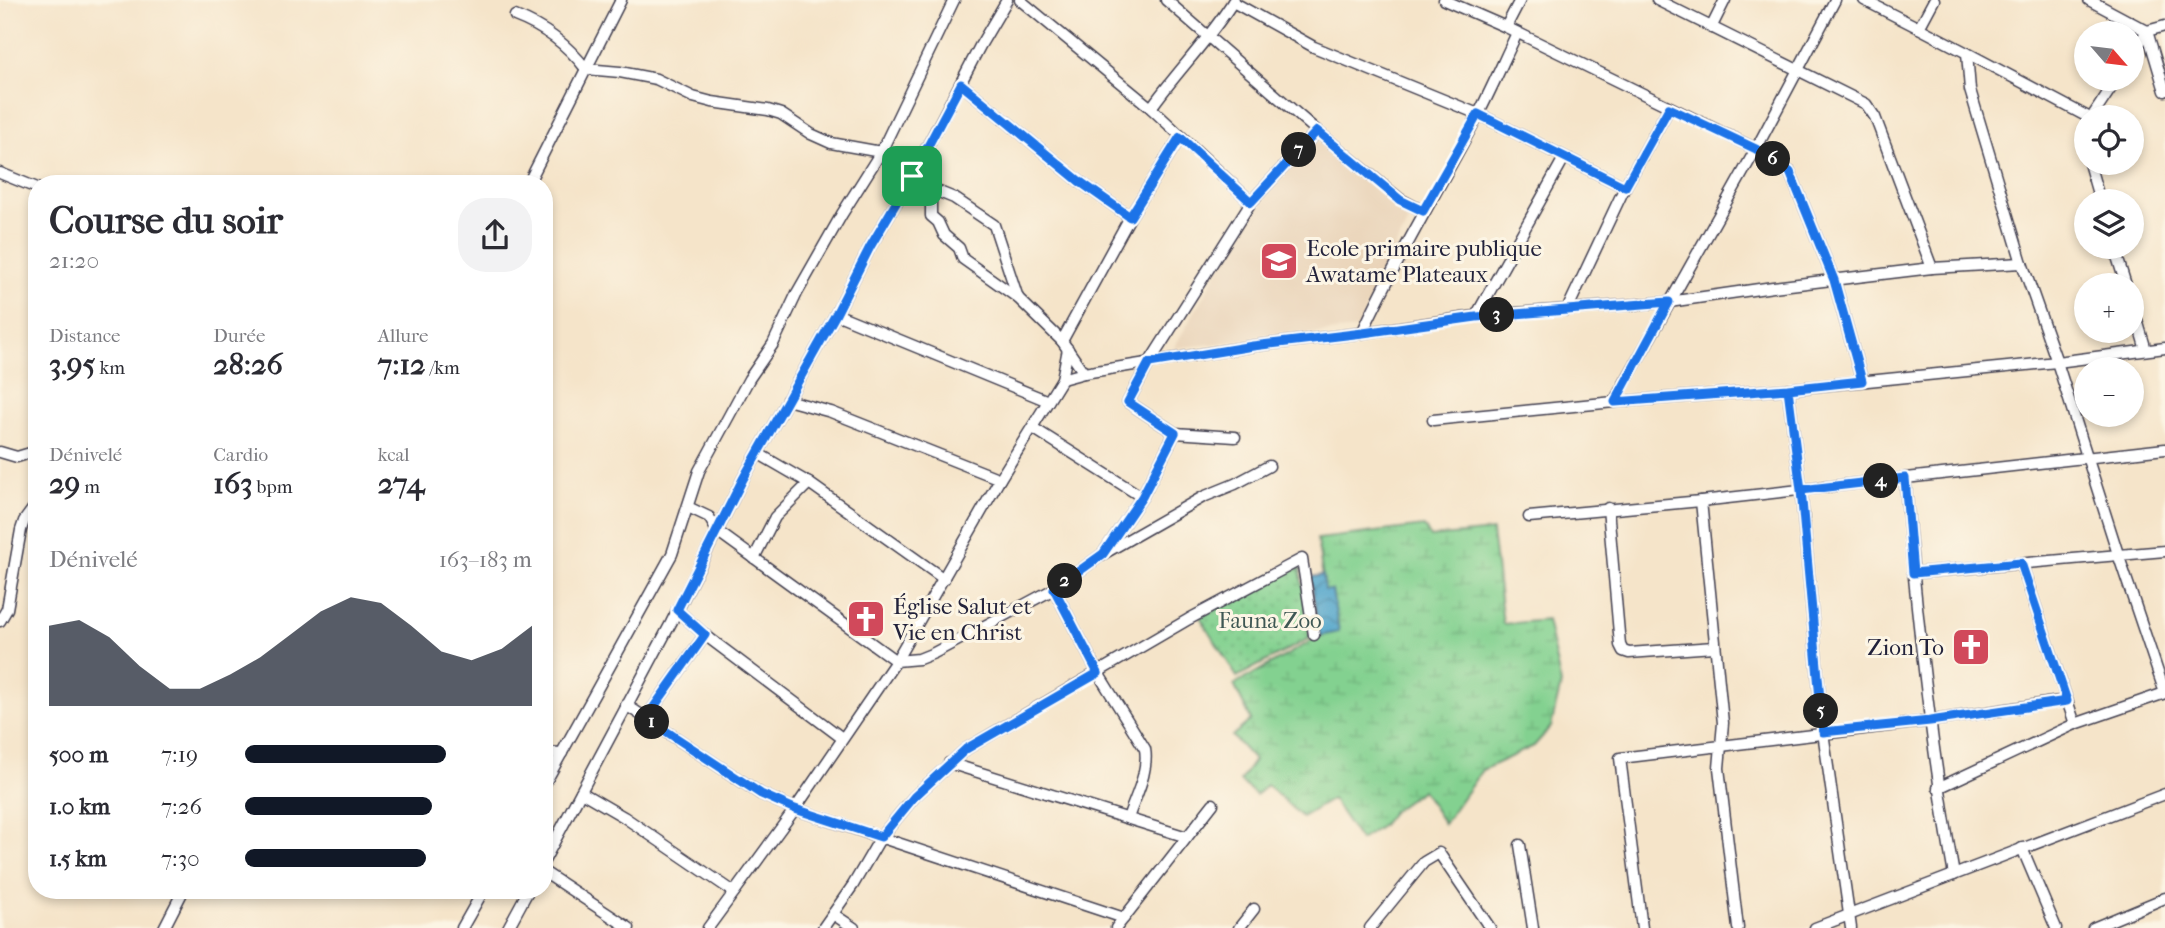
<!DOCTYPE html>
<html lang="fr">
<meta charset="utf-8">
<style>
:root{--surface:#fff;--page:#f2f2f3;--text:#2b2b33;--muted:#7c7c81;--accent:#111827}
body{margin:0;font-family:"IM FELL French Canon",serif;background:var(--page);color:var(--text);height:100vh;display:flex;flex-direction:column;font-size:26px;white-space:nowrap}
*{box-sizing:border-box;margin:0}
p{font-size:23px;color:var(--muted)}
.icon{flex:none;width:38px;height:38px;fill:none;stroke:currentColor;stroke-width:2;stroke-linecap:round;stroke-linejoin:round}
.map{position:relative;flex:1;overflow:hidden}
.panel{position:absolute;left:28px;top:175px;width:525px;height:724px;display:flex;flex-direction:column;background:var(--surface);border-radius:28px;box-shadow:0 4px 10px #0003}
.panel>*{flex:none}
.needle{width:46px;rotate:118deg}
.tools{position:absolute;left:2074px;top:21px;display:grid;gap:14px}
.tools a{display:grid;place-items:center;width:70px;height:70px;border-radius:50%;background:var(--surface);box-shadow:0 4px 10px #0003;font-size:35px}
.pin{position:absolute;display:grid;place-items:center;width:60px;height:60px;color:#fff;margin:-30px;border-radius:14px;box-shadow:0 4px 10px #0006}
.km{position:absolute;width:35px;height:35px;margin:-18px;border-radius:50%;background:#222;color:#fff;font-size:19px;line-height:35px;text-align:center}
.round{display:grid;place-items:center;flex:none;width:74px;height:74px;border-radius:28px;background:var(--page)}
.head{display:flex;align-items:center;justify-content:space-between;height:119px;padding:0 21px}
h1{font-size:38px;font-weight:800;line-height:52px}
.figures{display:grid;grid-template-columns:repeat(3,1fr);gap:10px;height:119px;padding:7px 21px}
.figures div{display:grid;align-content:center}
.figures b{font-size:30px;font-weight:800}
.figures small{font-size:19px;font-weight:400}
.figures p{font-size:19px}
.chart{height:196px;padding:14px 21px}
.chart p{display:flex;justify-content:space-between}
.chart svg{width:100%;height:126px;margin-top:7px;fill:var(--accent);opacity:.7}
ul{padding:0 21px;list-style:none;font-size:23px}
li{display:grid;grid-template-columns:112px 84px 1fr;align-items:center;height:52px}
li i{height:18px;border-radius:9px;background:var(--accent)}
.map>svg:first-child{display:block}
</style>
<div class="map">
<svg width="2165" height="928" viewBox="0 0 2165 928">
<defs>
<pattern id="green-dots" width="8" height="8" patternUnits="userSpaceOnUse" patternTransform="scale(1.75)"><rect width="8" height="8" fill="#83d190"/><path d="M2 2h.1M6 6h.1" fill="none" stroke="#71b37d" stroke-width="1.8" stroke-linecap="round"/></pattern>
<pattern id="wetland-marsh" width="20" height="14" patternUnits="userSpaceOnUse" patternTransform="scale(1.75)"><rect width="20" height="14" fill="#83d190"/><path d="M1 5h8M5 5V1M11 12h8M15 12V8" fill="none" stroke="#71b37d"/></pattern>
<pattern id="water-waves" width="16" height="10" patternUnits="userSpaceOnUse" patternTransform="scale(1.75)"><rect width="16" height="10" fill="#4fa4cb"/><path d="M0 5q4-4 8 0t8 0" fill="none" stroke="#4185a6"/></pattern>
</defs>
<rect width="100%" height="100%" fill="#fcf5e5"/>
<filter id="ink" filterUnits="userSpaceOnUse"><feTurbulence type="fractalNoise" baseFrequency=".0143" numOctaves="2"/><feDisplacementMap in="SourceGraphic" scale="14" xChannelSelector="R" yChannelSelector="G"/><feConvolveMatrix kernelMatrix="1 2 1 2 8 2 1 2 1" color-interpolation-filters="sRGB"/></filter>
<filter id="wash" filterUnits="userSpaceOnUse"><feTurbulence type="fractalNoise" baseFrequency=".00686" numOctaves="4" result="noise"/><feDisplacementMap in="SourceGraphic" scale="28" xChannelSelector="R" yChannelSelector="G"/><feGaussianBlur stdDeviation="1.57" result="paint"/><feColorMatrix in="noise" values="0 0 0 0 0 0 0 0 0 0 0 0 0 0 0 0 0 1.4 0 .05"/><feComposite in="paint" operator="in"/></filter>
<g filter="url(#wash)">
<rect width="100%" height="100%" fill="#f5e4c9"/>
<!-- built -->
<polygon fill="#e9d3b8" points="1313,141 1318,141 1364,174 1409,221 1376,283 1357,329 1174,348 1241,230 1260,203"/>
<!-- green -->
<polygon fill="url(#green-dots)" stroke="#527a66" stroke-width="2" points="1300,567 1310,638 1237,677 1200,617"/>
<!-- wetland -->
<polygon fill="url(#wetland-marsh)" stroke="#527a66" stroke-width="2" points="1424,526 1430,537 1492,531 1503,624 1547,620 1561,684 1551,727 1534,746 1482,770 1444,824 1422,790 1393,811 1381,826 1360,840 1332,799 1302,817 1267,785 1256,795 1240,781 1254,760 1232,736 1251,720 1234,685 1320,636 1339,631 1331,590 1325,591 1317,539"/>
<!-- water -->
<polygon fill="url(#water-waves)" stroke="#386383" stroke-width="2" points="1323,575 1325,590 1332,590 1339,632 1320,636 1310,577"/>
</g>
<g filter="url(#ink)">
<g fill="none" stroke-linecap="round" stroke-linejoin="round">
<defs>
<g id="minor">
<polyline points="1020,0 1151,108 1251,202"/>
<polyline points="1166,0 1317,131 1400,199 1423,211"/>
<polyline points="1444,0 1506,27 1756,149 1790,172 1834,280 1862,381"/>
<polyline points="1657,0 1866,104 1875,117 1932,268"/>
<polyline points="1864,0 1919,28"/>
<polyline points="1934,0 1919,28 1967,53 1970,90 2022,263 2057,362 2118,554 2165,693"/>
<polyline points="2089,0 2147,31 2165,91"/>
<polyline points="1233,2 1314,47 1478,114 1625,187"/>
<path d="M515 16C544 27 567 44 586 69L620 72 656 79 693 97 712 102 768 110 781 114 811 134 831 143 881 152 896 158 922 185 954 198 994 225 1018 298"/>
<polyline points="1506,27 1520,0"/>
<polyline points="1711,28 1725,0"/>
<polyline points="1967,53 2088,117"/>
<polyline points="2132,55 2147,31 2165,26"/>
<polyline points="961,84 1079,181 1130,217"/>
<path d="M1151 108C1177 71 1210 39 1234 0"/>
<polyline points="2092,117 2117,79"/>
<polyline points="2086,146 2086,154"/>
<polyline points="2089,163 2100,201"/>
<polyline points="0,173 37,188"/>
<polyline points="528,184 621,0"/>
<polyline points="931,190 931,216 938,222 944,235 959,248 963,259 1018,298 1062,341 1084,373"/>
<polyline points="2114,247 2126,285"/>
<polyline points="2132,303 2146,350"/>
<polyline points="1567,310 1625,187 1669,108"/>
<polyline points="836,314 1048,401"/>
<polyline points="1476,316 1564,158"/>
<path d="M1362 333C1397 257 1439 189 1478 115 1492 88 1504 60 1517 33"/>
<polyline points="1062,341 1130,217 1180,137"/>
<polyline points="1062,379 1084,373 1253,346 1362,333 1476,316 1669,302 1773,287 1932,268 2022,263"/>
<polyline points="1788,389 1801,490 1823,732 1851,928"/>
<polyline points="787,400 831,412 1000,479"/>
<polyline points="1614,402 1756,149 1835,0"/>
<polyline points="1433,420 1614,402 1788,389 2057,362 2165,348"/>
<polyline points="1033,428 1142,497"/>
<polyline points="1235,437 1175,433 1128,402 1149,363 1251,202 1317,131"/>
<polyline points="0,452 17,457 37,451"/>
<polyline points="759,454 809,483 944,579"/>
<path d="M1905 478C1916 611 1930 743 1954 875"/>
<polyline points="1701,501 1723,723 1719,768 1738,928"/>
<polyline points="688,507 709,517 717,531 896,661 919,659 934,653 1054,589 1103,554 1203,497 1235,484 1269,466"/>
<polyline points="1608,508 1620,645 1623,651 1629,653 1714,647"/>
<polyline points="1529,517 1701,501 2165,449"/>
<polyline points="1105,551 1142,497 1175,433"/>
<polyline points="754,558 775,517 809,483"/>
<polyline points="2021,563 2075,724"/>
<polyline points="1913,573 2165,551"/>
<path d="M1054 589 1098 673 1145 749C1149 772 1135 797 1128 818"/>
<polyline points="677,610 705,635 842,738"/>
<polyline points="0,621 7,609 21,530 24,521 37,503"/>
<polyline points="626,705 761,794 795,809 1124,918"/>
<polyline points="646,718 705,635"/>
<polyline points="544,752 562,753"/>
<polyline points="949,763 1187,837"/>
<polyline points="544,785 672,554 699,471 749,379 773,344 797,293 842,214 881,152 954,0"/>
<polyline points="1938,788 2075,724 2165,693"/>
<polyline points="581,792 624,817 734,892"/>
<polyline points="1520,845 1533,928"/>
<polyline points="2022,848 2056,928"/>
<polyline points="544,861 671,623 743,479 836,314 870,247 912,176 980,46 1007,0"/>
<polyline points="544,872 629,928"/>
<polyline points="833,914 854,928"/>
<polyline points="164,928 183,891"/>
<polyline points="462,928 483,891"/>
<polyline points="508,928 528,891"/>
<polyline points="708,928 795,809 896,661 1000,479 1062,379 1068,349"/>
<polyline points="823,928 853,885 881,837 914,797 966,749 1189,619 1302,559 1314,635"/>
<polyline points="1116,928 1213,804"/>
<polyline points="1239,928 1254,909"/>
<polyline points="1370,928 1424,862 1439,853 1490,928"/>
<polyline points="1642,928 1620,758 1930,721 2067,700"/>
<polyline points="1815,928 2165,794"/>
<polyline points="2093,928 2165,898"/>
</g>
</defs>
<!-- minor casing -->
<use href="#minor" stroke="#423f50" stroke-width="13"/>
<!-- minor -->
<use href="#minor" stroke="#fff" stroke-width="10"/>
</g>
</g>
<g fill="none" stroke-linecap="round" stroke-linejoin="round" filter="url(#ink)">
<defs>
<polyline id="route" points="912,176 870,247 836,314 743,479 682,600 677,610 705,635 646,718 761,794 795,809 881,837 914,797 966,749 1098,673 1054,589 1103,554 1142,497 1175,433 1128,402 1149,363 1253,346 1363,333 1476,317 1669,302 1615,402 1788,389 1801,490 1905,478 1913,573 2021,563 2067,701 1930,721 1823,732 1801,490 1788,389 1862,381 1834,280 1790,172 1756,149 1669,108 1625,187 1478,114 1423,211 1400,200 1317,131 1251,202 1180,137 1130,217 1079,181 961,84 912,176"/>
</defs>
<!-- route casing -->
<use href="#route" stroke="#fff" stroke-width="14"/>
<!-- route -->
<use href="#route" stroke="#1a73e8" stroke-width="9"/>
</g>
<!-- icons -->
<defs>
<symbol id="school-square" viewBox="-11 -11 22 22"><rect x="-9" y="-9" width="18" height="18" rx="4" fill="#d1495b" stroke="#fcf5e5"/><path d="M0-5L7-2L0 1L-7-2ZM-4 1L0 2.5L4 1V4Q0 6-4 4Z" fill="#fff"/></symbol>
<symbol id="church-square" viewBox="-11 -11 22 22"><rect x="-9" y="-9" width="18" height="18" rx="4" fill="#d1495b" stroke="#fcf5e5"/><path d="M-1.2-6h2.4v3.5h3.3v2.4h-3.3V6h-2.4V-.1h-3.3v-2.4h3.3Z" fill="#fff"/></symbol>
</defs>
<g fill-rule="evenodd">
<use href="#school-square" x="1257" y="239" width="44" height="44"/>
<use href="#church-square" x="844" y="597" width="44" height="44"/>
<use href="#church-square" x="1949" y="625" width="44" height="44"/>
</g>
<g text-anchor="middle" stroke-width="6" stroke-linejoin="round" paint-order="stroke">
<!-- poi labels -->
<g font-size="23" fill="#22223b" stroke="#fcf5e5" text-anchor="start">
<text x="1306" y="256">Ecole primaire publique<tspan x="1306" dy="26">Awatame Plateaux</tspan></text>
<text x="893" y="614">Église Salut et<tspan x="893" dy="26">Vie en Christ</tspan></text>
<text x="1944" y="655" text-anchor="end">Zion To</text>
</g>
<!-- park labels -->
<g font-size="23" fill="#3f5754" stroke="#fcf5e5">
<text x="1270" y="628">Fauna Zoo</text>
</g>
</g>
</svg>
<div class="tools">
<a><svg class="needle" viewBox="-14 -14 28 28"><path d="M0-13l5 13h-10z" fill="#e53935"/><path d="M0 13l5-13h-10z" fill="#7c7c81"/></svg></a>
<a><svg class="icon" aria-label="locate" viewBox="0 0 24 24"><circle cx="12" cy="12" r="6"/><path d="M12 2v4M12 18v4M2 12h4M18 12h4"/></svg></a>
<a><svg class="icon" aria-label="layers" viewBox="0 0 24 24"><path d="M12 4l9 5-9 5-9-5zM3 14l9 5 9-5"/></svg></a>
<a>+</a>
<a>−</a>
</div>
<div class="pin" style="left:912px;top:176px;background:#1e9e55"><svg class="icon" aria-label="arrive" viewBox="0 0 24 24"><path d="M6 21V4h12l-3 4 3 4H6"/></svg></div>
<b class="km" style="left:652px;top:722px">1</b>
<b class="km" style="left:1065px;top:581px">2</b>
<b class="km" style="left:1497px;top:315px">3</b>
<b class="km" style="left:1881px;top:481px">4</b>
<b class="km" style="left:1821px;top:711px">5</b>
<b class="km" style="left:1773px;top:159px">6</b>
<b class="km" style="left:1299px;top:150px">7</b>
<section class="panel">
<div class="head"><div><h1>Course du soir</h1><p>21:20</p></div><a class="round"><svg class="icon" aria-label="share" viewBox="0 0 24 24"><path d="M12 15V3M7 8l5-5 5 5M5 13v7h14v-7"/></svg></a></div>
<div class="figures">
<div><p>Distance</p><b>3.95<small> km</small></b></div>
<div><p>Durée</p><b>28:26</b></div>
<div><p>Allure</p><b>7:12<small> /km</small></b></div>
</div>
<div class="figures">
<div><p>Dénivelé</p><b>29<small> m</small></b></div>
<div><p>Cardio</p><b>163<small> bpm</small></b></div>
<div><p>kcal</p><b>274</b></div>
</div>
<div class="chart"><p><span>Dénivelé</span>163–183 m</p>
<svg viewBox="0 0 160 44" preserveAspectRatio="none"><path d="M0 44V16L10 14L20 20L30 30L40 38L50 38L60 33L70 27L80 19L90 11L100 6L110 8L120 16L130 25L140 28L150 24L160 16V44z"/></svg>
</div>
<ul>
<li><b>500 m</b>7:19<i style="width:70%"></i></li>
<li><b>1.0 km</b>7:26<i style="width:65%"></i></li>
<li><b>1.5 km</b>7:30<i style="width:63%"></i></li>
</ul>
</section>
</div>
